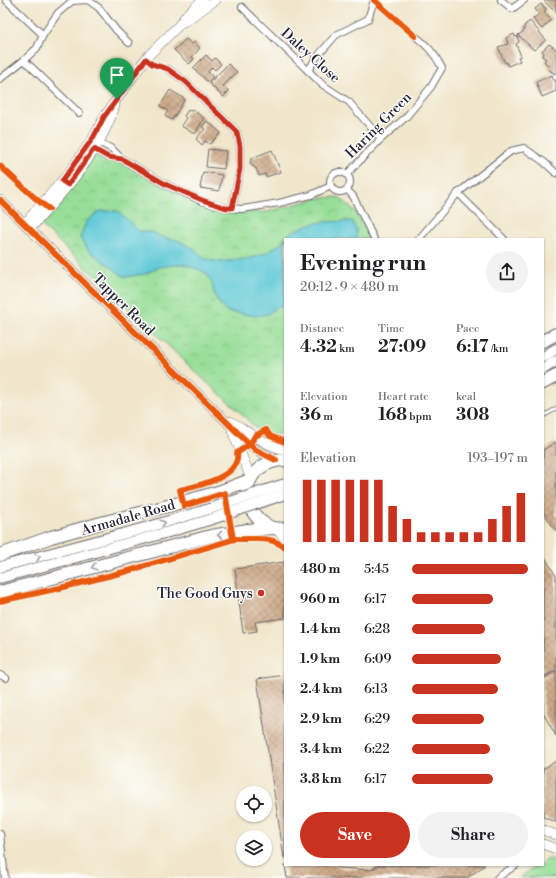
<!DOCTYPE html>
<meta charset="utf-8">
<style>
:root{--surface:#fff;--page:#f2f2f2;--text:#202124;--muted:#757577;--accent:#c8321e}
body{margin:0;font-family:"Libre Bodoni",serif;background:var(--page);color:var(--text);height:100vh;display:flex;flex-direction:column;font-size:15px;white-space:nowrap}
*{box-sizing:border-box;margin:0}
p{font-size:13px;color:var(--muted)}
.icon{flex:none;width:22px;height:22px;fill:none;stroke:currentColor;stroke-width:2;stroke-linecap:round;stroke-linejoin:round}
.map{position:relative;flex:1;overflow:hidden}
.sheet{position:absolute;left:284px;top:238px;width:260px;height:628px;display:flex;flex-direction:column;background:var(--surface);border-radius:0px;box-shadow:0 1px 3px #0004}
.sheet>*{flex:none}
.controls{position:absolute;left:236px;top:786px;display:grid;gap:8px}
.controls a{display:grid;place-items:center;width:36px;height:36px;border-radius:50%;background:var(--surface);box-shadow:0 1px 3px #0004;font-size:20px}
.pin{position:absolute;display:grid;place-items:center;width:34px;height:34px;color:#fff;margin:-41px -17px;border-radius:50% 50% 50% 0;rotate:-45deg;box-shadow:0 0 4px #0007}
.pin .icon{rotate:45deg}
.round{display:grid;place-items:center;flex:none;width:42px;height:42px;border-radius:21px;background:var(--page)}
.overview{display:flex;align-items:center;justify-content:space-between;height:68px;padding:0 16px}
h1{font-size:22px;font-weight:700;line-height:30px}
.metrics{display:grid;grid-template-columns:repeat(3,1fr);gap:6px;height:68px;padding:4px 16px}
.metrics div{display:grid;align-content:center}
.metrics b{font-size:17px;font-weight:700}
.metrics small{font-size:11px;font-weight:400}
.metrics p{font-size:11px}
.chart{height:112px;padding:8px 16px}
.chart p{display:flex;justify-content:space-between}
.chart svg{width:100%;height:72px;margin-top:4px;stroke:var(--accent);stroke-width:6}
.primary-button{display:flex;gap:8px;margin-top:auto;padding:8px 16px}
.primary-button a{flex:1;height:46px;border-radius:24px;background:var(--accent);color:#fff;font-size:16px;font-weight:700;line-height:46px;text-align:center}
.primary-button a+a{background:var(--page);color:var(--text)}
ul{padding:0 16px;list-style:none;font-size:13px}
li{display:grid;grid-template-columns:64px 48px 1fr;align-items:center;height:30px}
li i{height:10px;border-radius:5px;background:var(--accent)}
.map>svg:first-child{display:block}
</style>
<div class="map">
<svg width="556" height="878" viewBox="0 0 556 878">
<defs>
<pattern id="park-crowns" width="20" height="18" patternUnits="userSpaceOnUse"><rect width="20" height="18" fill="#97de98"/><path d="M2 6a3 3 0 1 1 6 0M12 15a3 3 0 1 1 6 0" fill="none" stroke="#82be84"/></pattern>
<pattern id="building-cross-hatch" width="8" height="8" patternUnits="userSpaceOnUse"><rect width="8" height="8" fill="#ceaa89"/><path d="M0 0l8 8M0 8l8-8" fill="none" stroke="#a78a71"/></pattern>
</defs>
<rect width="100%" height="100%" fill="#fdfcf7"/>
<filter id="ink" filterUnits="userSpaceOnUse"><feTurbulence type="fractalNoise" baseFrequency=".025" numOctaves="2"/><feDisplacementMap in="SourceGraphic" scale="8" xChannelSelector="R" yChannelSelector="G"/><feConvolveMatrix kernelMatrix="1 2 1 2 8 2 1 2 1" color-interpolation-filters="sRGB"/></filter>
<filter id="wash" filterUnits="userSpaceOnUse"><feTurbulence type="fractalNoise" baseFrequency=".012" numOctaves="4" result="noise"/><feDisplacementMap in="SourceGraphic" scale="16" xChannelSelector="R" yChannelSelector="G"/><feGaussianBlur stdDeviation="0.9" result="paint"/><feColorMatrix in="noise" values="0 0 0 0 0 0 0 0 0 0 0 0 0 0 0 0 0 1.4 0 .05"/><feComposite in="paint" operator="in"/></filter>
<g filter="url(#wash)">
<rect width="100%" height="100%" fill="#f0e6cb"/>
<!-- park -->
<g fill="url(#park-crowns)" stroke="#5c806a">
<polygon points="97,149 175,192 226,212 266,212 319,198 339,197 355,211 371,239 285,239 284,432 265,438 239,411 201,377 37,221"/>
<polygon points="548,858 556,861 556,878 519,878 538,865 543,865 543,861"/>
</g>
<!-- water -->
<polygon fill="#5ec9d7" stroke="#407689" points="100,211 118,211 139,231 151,232 165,238 177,240 191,247 205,259 220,262 252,258 268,252 279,245 290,233 307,225 322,222 352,221 356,229 357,239 285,239 285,305 275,308 268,314 257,316 228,312 221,306 214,294 212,283 205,272 183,264 159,267 145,274 125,277 89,251 80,238 86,222"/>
<g id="blocks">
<!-- building -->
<g fill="url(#building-cross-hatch)">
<polygon points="545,0 556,0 556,13 544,1"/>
<polygon points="541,4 546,9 544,12 551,20 542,29 533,19 539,14 535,9"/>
<polygon points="530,21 546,40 534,50 518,35 524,31 524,26"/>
<polygon points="514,34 515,37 517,36 519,42 516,44 521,56 518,57 520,61 508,66 507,62 505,63 498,47 508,44 506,38"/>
<polygon points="186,39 192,44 194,42 200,48 192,57 194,59 189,64 174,50"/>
<polygon points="549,44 556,49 556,72 555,74 548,69 549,67 544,61 546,59 542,56 544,53 542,51"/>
<polygon points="206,55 212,61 215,58 221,64 215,70 212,67 208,72 213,77 208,82 193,68"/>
<polygon points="228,64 237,72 223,86 229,91 223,97 209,83"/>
<polygon points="552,75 554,81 556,80 556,91 542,97 536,82"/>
<polygon points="170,90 185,99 172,120 165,116 168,111 160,106"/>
<polygon points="192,109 204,118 195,134 181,126 186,118 184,116 188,110 191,111"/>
<polygon points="207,121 221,133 210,144 205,141 202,145 196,139 205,129 202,127"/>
<polygon points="208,149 226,151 224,169 206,167"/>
<polygon points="272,150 281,172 266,177 265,174 259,176 256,168 252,166 250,162 252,158"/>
<polygon points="203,172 222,175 219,191 200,188"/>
<polygon points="556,442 556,531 543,512 543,450"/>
<polygon points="543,554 556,576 556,670 543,677"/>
<polygon points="284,562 285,618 255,622 257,631 243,633 235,569"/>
<polygon points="556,671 556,736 543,713 543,679"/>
<polygon points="285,675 285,858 284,858 257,679"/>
<polygon points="556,761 556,822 543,817 543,769"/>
<polygon points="285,865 338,865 338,868 371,870 379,865 485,865 467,878 287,878"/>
</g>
</g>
</g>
<g filter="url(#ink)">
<use href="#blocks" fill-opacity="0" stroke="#6a676d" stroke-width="1"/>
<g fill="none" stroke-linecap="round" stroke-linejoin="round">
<defs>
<polyline id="lane" points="543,416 556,409"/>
<g id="street">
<polyline points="6,0 43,35"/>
<polyline points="501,0 512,9 524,0"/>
<polyline points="242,7 323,85 349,102 381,139"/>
<polyline points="24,60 79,113"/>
<polyline points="168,69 186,82 237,132 240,146 240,169 232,208"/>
<polyline points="308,71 316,58 336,35 368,19 374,0"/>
<polyline points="0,79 24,60 37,48 43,35 58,13 72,1 88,0 99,8 116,30 129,43"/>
<polyline points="97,141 112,149 122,159 167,185 202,201 226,208 243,209 279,203 311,195 331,186"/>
<polyline points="92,148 108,157 122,159"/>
<circle cx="340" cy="182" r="10"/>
<path d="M347 174 381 139 406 117 431 87 442 68C435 54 428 46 415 36"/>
<polyline points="347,190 353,196 374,239"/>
<polyline points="458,193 504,239"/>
<polyline points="419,239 458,193 511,151 524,148 544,162 556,173"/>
<polyline points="0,675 6,678"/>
<polyline points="0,834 5,878"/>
<polyline points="497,878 516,865"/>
</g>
<g id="secondary">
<polyline points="184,22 216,0"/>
<polyline points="0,200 240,435 256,450 276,460"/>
<polyline points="25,223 68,174 93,138 104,117 147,57 179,25 187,14 203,0"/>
<path d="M30 229C63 193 100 153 115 106"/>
<path d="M230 421C248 431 264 445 285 450"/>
<polyline points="232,430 251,479"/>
<polyline points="275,528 285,538"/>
<polyline points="543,830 556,835"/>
<polyline points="543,844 556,849"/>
</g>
<g id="primary">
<polyline points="543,357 556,349"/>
<polyline points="543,369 556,361"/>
<polyline points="0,567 152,526 209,509"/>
<polyline points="0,578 172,531 212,519"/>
</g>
<g id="highway">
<polyline points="543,341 556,334"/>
<polyline points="543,383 556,376"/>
<path d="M272 528C233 510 242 461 285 460"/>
<polyline points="0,555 51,537 101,523 183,502 218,492 250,480"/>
<polyline points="0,592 211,536 248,530 272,528 285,529"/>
</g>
</defs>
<!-- lane casing -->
<use href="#lane" stroke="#6a676d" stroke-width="4.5"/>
<!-- street casing -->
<use href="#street" stroke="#6a676d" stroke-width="8"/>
<!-- secondary casing -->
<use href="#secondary" stroke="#6a676d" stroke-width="10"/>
<!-- primary casing -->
<use href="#primary" stroke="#6a676d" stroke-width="12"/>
<!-- highway casing -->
<use href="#highway" stroke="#6a676d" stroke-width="14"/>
<!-- lane -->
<use href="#lane" stroke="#fff" stroke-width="3"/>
<!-- street -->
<use href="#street" stroke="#fff" stroke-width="6"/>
<!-- secondary -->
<use href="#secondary" stroke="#fff" stroke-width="9"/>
<!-- primary -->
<use href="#primary" stroke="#fff" stroke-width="10"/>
<!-- highway -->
<use href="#highway" stroke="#fff" stroke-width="12"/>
<defs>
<g id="primary-bridge">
<polyline points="209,509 285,484"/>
<polyline points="212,519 285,494"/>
</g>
</defs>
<!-- primary-bridge casing -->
<use href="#primary-bridge" stroke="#6a676d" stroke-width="12" stroke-linecap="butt"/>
<!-- primary-bridge -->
<use href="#primary-bridge" stroke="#fff" stroke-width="10"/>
<defs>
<g id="cycleway">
<polyline points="374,0 415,36"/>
<path d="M0 166C16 180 31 196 49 209"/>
<polyline points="0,200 240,435 256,450 276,460"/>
<path d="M233 539 225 493 184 506 180 490C197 486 241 477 237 453L250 444 255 436 266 430 270 436 285 442"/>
<path d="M0 601 60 588 128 571 235 539C252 540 272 535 285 548"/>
</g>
</defs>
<!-- cycleway casing -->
<use href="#cycleway" stroke="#fdfcf7" stroke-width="8"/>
<!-- cycleway -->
<use href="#cycleway" stroke="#e8590c" stroke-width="6"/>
</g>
<!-- one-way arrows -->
<defs><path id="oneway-chevron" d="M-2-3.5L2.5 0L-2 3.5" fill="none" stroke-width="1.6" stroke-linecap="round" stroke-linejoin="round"/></defs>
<g stroke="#9c9ca7">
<use href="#oneway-chevron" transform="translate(163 523) rotate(-17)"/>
<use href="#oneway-chevron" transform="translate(220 535) rotate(172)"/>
<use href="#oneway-chevron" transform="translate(38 557) rotate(-15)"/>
<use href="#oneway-chevron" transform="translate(94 567) rotate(165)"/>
</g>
</g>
<g fill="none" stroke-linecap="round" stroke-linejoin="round" filter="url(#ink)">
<defs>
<polygon id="route" points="146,59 152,64 168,69 186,82 237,132 240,146 240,169 232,208 226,208 202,200 167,185 122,159 108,157 94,149 68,185 62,181 93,138 104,117"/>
</defs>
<!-- route casing -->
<use href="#route" stroke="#fff" stroke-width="8"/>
<!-- route -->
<use href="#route" stroke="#c8321e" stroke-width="5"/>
</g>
<!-- markers -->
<circle fill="#c8321e" stroke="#fdfcf7" stroke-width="1.5" cx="261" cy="593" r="4"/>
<g text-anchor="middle" stroke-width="3" stroke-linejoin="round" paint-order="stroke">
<!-- street labels -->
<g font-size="14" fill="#22223b" stroke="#fdfcf7">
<text transform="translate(311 55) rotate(42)" y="5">Daley Close</text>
<text transform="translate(378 125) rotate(-45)" y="5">Haring Green</text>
<text transform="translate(124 304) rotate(45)" y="5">Tapper Road</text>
<text transform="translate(128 517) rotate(-16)" y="5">Armadale Road</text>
</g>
<!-- poi labels -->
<g font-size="14" fill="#22223b" stroke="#fdfcf7" text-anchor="end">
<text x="253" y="598">The Good Guys</text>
</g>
</g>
</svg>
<div class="controls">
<a><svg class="icon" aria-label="locate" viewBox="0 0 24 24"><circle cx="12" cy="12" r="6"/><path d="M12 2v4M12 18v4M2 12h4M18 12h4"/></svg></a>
<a><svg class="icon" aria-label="layers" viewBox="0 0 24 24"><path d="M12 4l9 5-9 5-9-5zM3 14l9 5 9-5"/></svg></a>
</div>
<div class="pin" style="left:117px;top:99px;background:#1e9e55"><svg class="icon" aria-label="arrive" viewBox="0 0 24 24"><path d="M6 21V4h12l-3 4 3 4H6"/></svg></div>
<section class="sheet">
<div class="overview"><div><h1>Evening run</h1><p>20:12 · 9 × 480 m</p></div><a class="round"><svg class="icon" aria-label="share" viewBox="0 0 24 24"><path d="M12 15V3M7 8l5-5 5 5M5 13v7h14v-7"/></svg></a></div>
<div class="metrics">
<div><p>Distance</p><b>4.32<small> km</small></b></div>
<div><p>Time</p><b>27:09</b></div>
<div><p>Pace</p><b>6:17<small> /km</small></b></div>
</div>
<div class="metrics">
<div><p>Elevation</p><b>36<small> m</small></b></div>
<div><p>Heart rate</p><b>168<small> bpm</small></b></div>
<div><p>kcal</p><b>308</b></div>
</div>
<div class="chart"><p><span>Elevation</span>193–197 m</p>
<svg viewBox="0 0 160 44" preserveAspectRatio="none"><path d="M5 44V6M15 44V6M25 44V6M35 44V6M45 44V6M55 44V6M65 44V22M75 44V30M85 44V38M95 44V38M105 44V38M115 44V38M125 44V38M135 44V30M145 44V22M155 44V14"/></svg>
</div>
<ul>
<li><b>480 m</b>5:45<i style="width:100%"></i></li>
<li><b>960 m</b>6:17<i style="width:70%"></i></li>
<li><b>1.4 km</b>6:28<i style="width:63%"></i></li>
<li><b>1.9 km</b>6:09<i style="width:77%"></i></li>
<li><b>2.4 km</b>6:13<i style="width:74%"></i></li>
<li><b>2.9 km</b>6:29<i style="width:62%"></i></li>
<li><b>3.4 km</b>6:22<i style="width:67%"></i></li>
<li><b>3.8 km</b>6:17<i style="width:70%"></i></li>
</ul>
<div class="primary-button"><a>Save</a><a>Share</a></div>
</section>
</div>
